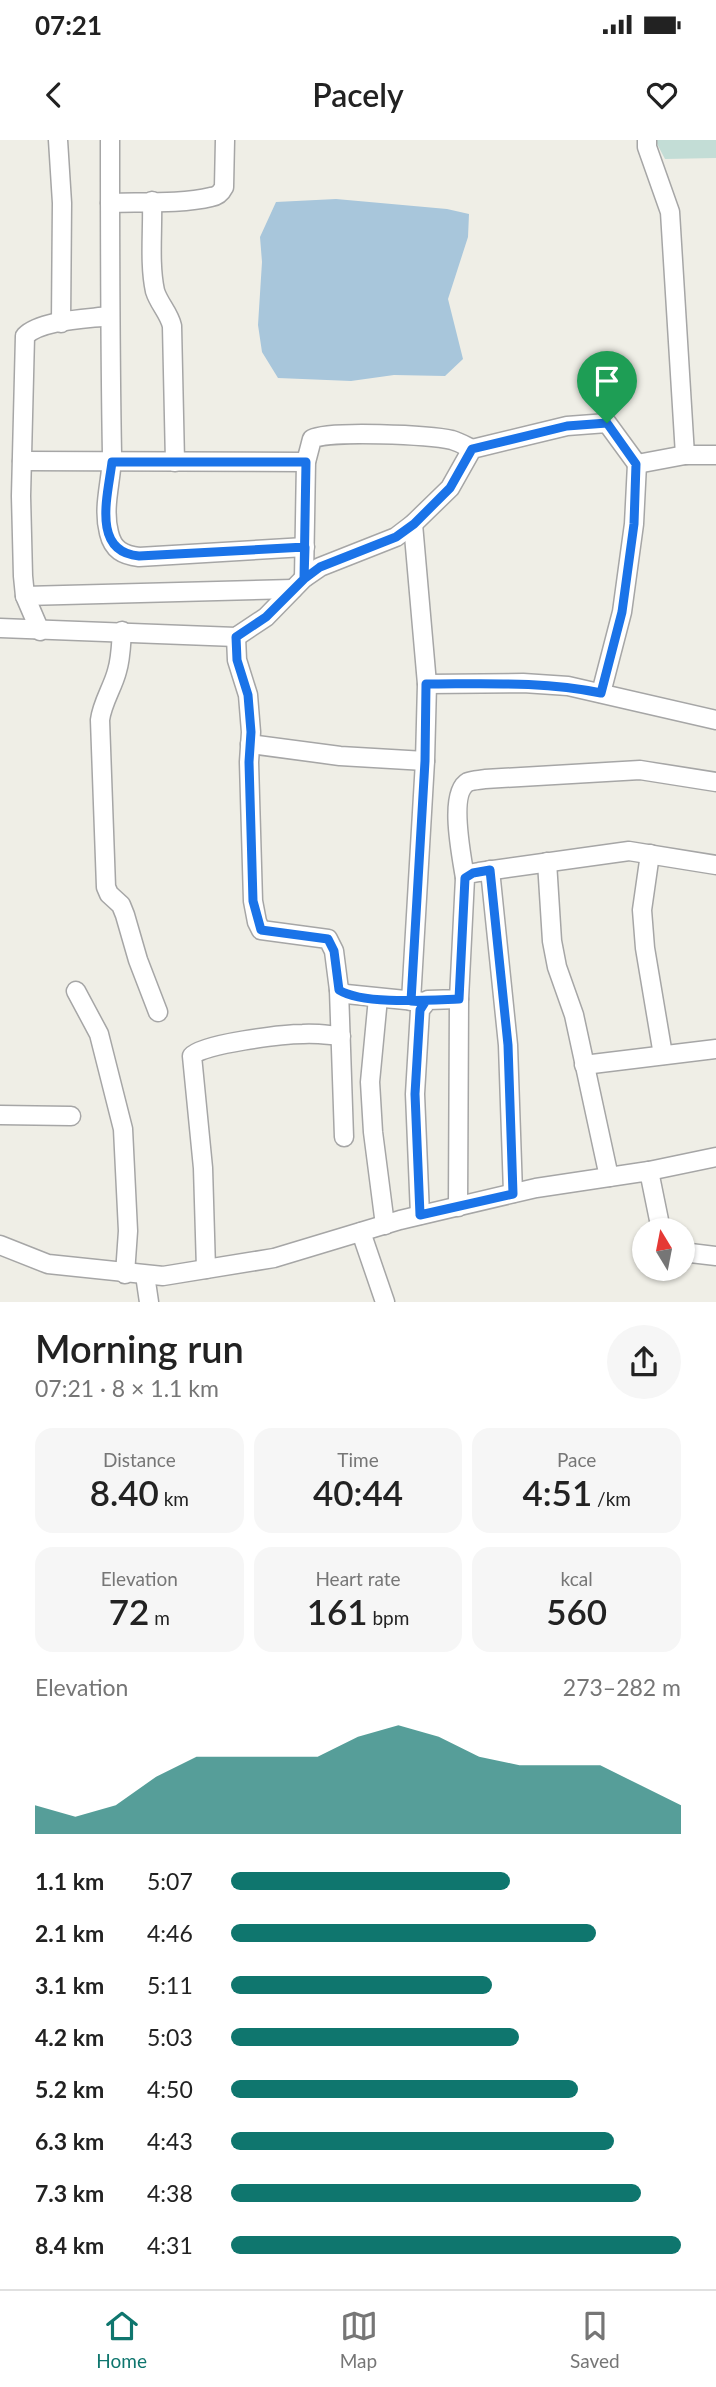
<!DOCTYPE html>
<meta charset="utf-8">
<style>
:root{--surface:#fff;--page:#f6f6f6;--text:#222;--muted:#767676;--line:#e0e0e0;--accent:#0f766e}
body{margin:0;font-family:Lato,sans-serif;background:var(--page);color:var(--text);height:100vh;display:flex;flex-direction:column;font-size:26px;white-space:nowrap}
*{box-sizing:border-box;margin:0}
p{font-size:23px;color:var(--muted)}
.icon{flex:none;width:38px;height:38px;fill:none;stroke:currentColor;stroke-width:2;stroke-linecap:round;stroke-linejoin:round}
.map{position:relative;height:1162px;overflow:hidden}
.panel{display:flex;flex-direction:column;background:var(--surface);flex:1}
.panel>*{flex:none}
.needle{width:46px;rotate:350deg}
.fabs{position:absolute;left:632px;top:1078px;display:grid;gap:14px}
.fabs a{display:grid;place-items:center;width:63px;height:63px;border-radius:50%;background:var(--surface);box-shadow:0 2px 5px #0004;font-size:35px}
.pin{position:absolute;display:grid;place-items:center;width:60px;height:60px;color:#fff;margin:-72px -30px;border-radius:50% 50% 50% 0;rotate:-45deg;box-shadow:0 0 7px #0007}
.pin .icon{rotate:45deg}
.round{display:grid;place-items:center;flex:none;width:74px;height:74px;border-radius:37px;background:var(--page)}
.head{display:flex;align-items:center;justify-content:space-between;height:119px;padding:0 35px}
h1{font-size:38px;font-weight:600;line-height:52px}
.figures{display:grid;grid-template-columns:repeat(3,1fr);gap:10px;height:119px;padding:7px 35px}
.figures div{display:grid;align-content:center;border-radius:18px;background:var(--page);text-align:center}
.figures b{font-size:35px;font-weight:600}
.figures small{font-size:19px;font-weight:400}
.figures p{font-size:19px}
.chart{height:196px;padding:14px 35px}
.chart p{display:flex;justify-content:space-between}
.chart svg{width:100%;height:126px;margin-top:7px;fill:var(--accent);opacity:.7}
ul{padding:0 35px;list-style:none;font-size:23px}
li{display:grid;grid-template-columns:112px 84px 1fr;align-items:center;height:52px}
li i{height:18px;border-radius:9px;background:var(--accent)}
.status{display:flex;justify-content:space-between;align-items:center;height:49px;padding:0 35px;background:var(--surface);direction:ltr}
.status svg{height:19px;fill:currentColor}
header{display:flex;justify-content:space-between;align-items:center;height:91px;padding:0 35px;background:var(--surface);font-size:32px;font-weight:600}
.dock{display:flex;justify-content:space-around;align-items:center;height:98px;border-top:2px solid var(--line);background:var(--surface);font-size:19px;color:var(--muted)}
.dock a{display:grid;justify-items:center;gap:4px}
.dock .selected{color:var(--accent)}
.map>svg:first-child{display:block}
</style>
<div class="status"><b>07:21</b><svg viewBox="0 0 49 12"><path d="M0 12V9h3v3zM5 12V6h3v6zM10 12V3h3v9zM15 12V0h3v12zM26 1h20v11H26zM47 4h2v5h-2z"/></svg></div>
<header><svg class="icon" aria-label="back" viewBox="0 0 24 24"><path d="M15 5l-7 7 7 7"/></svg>Pacely<svg class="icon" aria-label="heart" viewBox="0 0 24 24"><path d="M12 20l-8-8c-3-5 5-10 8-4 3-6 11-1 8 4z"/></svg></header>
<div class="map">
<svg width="716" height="1162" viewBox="0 0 716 1162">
<rect width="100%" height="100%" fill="#efeee6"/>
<!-- wetland -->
<polygon fill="#c3ddd6" points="655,0 716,0 716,18 665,19"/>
<!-- water -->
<polygon fill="#a8c6db" points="336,59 447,69 469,74 468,97 448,159 463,219 445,236 394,235 351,241 278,238 262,212 258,185 262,122 260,97 276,62"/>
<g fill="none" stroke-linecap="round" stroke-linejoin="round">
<defs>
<g id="minor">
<polyline points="58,0 62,63 61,183"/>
<path d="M110 0C110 105 110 209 112 314 112 341 102 366 109 393 113 410 123 415 139 417L305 407"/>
<polyline points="647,0 647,7 670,72 685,315"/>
<path d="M152 61C153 90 149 123 155 151 159 164 169 173 172 186L175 322"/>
<path d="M110 63C140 62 183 64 211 57 218 56 221 53 224 47L225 0"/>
<polyline points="22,321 306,322"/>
<path d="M304 438 306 322 312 299C329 290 430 295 452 300 459 302 466 306 472 309"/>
<polyline points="25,456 293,449"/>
<polyline points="0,488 236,497 266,477 304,438 320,427 396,397 413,384 450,348 472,309 567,286 607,283 637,324 685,315 716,315"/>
<path d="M40 491 25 456 23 436 21 356 25 196C41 180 86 179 109 176"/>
<path d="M122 491C121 504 121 518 117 531 113 547 102 563 100 580L106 747 109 754 121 765 125 775 138 820 158 872"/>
<polyline points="236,497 237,520 248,555 251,592 249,622 253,761 257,782 261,790 328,799 334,811 339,850 346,854 425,862"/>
<polyline points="427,544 523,543 568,546 716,580"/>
<polyline points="601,553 622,472 634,384 637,324"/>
<polyline points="250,604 340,616 425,621"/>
<polyline points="650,714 642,770 645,808 663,915"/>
<polyline points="547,722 552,801 557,827 574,875 609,1037"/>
<polyline points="490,730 508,905 513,1053"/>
<path d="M465 738C462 718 448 653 468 642 473 640 480 640 485 639L640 630 716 642"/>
<polyline points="339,850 344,997"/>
<polyline points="76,851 99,894 123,989 128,1091 125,1134"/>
<polyline points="378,858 370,942 373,992 385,1085"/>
<polyline points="411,861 425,621 427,544 413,384"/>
<polyline points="584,925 716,909"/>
<polyline points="0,975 71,976"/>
<polyline points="649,1031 716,1017"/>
<polyline points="458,1067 459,859"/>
<polyline points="420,1075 415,954 420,870 428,860 459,859 465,738 468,734 479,732 629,711 716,725"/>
<polyline points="361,1092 385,1162"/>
<polyline points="0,1105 48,1124 163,1136 274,1118 400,1080 536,1048 649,1031 661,1090"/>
<polyline points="682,1112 716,1116"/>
<path d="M206 1129 203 1028 192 916C201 904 284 894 303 894 315 893 328 895 341 896"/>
<polyline points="145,1135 149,1162"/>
</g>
</defs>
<!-- minor casing -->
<use href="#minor" stroke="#a6a6a6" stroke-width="21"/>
<!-- minor -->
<use href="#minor" stroke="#fff" stroke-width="18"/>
</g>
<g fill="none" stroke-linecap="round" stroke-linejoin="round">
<defs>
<path id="route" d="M607 283 567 286 472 309 450 348 414 384 396 397 320 427 304 439 305 407 139 416C91 412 108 355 112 322H306L304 439 266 477 236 497 237 520 248 555 251 592 249 622 253 761 261 790 328 799 334 811 339 850C363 865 430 860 459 859L465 738 473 733 490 730 508 905 513 1054 420 1075 415 954 420 870 425 862 411 861 425 621 426 544C485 544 543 541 601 553L622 472 634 384 636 324 607 283"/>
</defs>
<!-- route casing -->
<use href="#route" stroke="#fff" stroke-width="14"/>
<!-- route -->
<use href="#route" stroke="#1a73e8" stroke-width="9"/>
</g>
</svg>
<div class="fabs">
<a><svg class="needle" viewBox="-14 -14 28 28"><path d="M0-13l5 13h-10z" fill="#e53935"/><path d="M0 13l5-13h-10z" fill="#767676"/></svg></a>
</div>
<div class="pin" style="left:607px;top:283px;background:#1e9e55"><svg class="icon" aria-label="arrive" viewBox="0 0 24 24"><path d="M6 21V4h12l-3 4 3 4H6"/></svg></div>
</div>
<section class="panel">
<div class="head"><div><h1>Morning run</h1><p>07:21 · 8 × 1.1 km</p></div><a class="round"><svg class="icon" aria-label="share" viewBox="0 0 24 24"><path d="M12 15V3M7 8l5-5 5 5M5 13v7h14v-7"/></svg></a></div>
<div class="figures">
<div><p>Distance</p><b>8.40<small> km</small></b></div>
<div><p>Time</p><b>40:44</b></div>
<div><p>Pace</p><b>4:51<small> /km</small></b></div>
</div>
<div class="figures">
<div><p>Elevation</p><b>72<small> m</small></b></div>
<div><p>Heart rate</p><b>161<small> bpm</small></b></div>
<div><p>kcal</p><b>560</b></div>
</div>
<div class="chart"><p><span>Elevation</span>273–282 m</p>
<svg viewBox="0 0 160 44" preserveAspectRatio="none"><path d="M0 44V34L10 38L20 34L30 24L40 17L50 17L60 17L70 17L80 10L90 6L100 10L110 17L120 20L130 20L140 20L150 27L160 34V44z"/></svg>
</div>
<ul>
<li><b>1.1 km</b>5:07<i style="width:62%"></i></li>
<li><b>2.1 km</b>4:46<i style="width:81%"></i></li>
<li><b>3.1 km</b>5:11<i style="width:58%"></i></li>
<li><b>4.2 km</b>5:03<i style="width:64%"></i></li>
<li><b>5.2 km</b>4:50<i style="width:77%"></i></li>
<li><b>6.3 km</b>4:43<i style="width:85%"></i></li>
<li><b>7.3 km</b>4:38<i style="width:91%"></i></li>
<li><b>8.4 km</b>4:31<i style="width:100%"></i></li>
</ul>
</section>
<nav class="dock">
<a class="selected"><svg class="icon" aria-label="home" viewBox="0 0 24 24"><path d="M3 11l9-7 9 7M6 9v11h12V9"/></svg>Home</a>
<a><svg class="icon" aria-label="map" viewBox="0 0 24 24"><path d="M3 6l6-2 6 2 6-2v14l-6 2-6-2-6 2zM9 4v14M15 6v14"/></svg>Map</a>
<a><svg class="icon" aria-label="saved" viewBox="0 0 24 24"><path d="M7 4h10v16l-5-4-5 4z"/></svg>Saved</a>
</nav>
